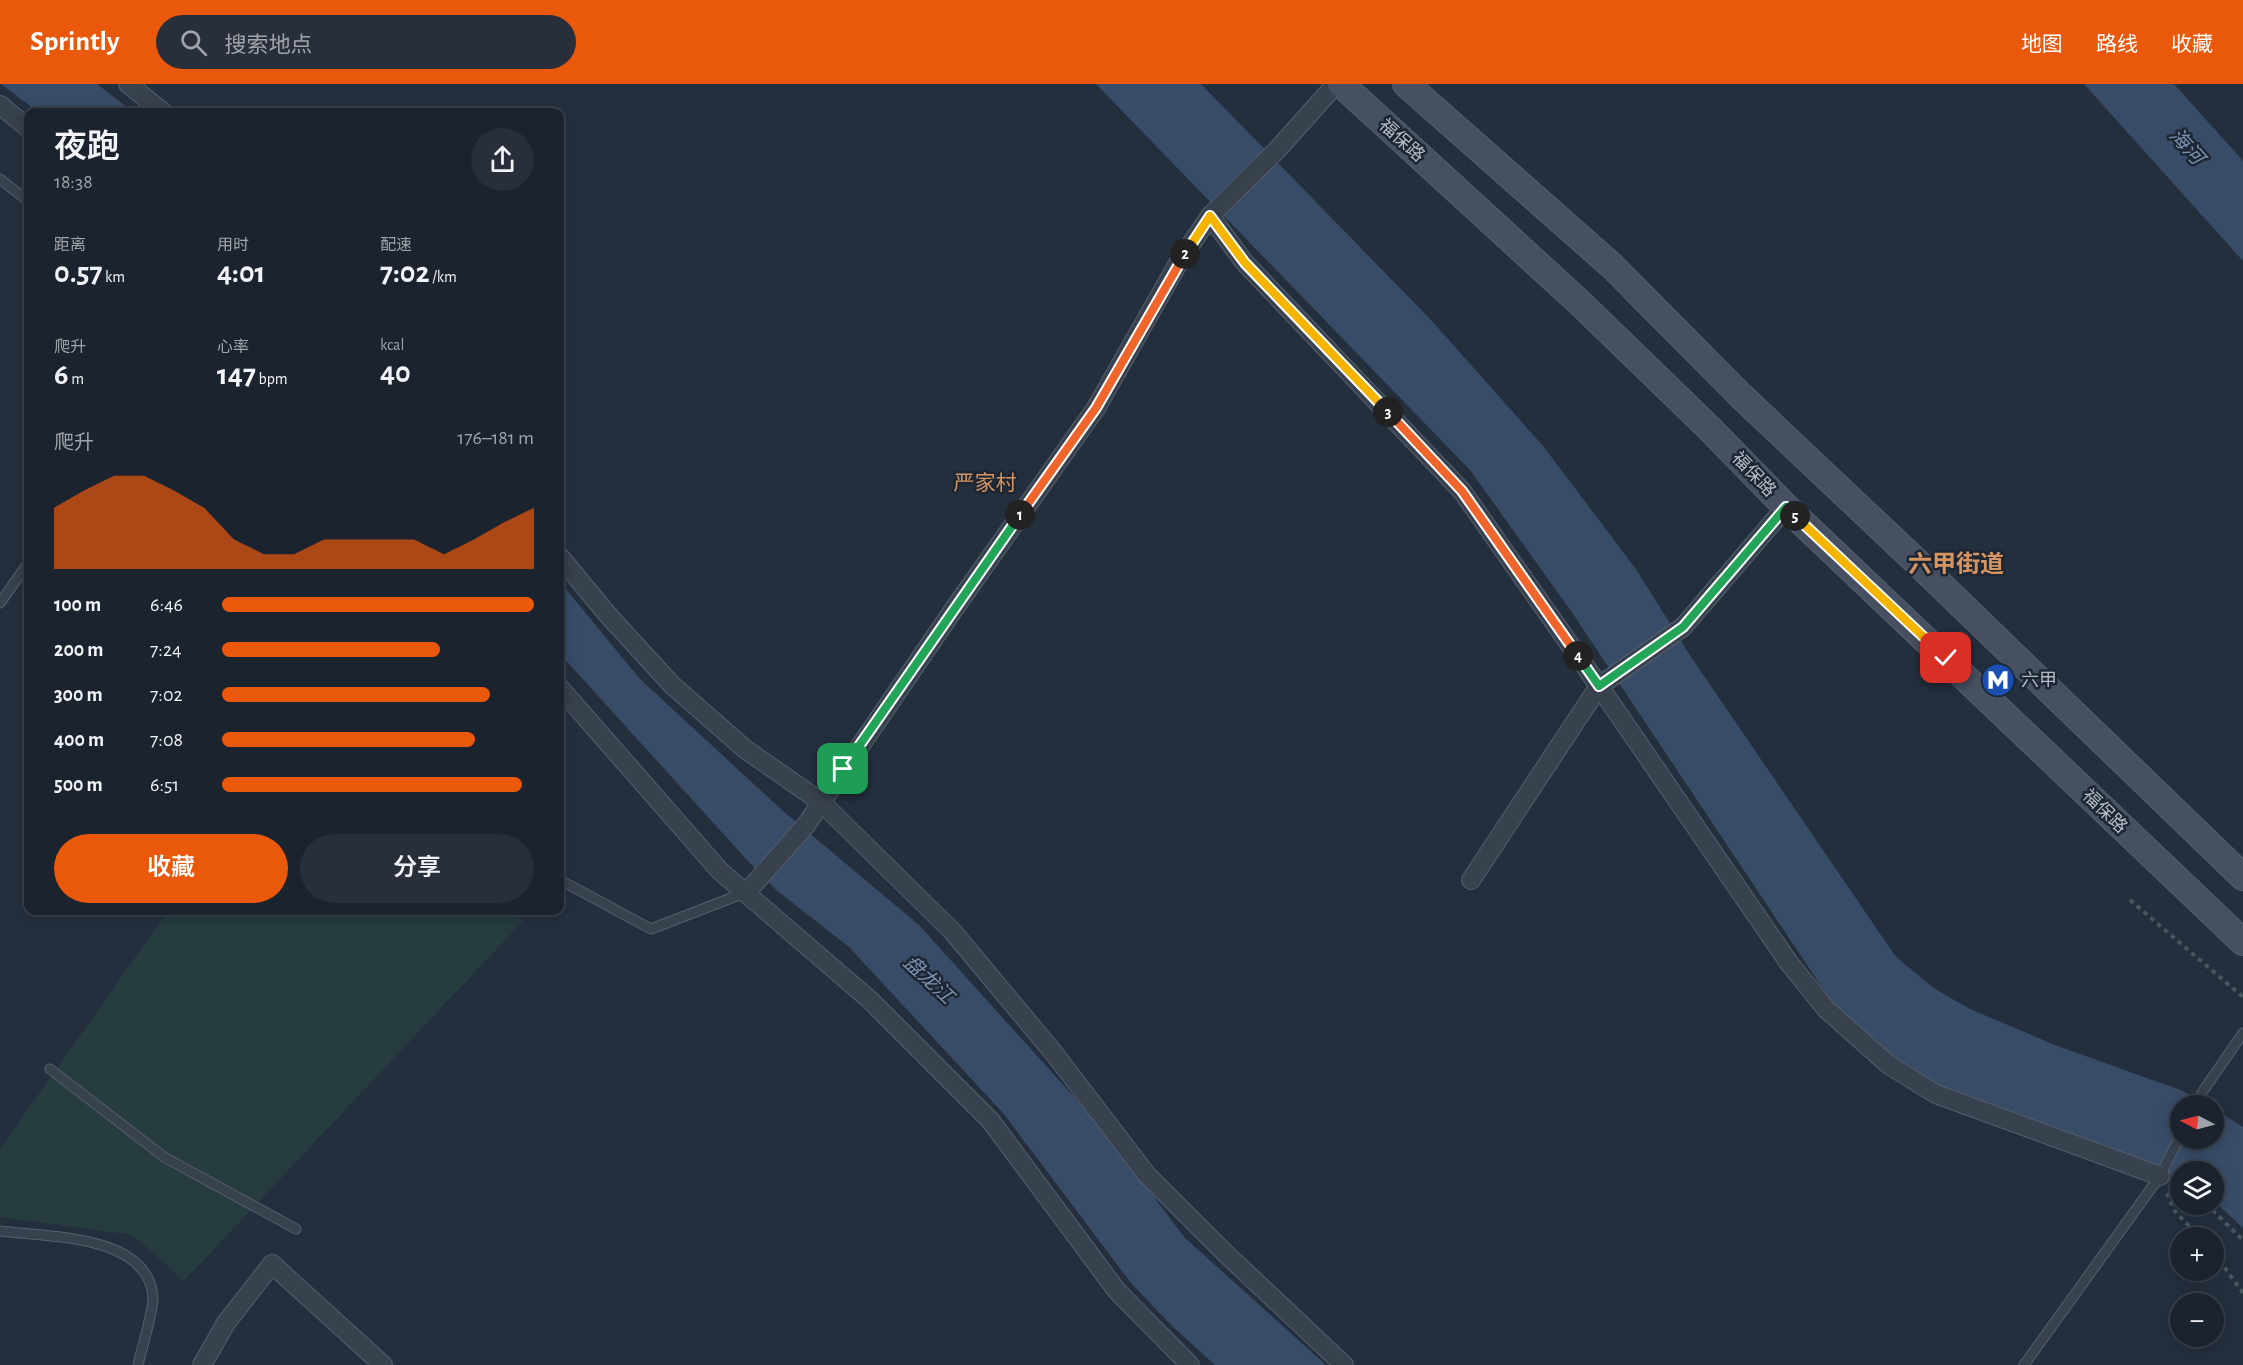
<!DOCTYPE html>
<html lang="zh">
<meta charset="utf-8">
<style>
:root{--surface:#1b232e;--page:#282f3a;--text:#f1f3f6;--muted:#a0a4aa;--line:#39404a;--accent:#ea580c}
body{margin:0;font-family:"Alegreya Sans","Noto Sans SC",sans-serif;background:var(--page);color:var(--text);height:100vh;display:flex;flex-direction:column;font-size:22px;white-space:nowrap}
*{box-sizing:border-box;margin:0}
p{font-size:20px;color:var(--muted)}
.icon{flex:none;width:33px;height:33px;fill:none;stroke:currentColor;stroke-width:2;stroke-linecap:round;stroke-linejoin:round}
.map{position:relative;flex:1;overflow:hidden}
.panel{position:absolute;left:24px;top:24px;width:540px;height:807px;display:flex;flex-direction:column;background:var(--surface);border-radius:12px;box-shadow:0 3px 15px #0003,0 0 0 2px var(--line)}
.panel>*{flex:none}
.needle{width:39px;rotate:276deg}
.fabs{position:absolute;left:2170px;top:1011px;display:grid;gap:12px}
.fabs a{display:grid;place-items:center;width:54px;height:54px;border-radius:50%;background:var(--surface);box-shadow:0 3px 15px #0003,0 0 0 2px var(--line);font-size:30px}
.pin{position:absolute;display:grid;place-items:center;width:51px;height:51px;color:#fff;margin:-26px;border-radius:12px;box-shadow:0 3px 9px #0006}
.km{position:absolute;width:30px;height:30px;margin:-15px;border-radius:50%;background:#222;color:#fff;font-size:16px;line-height:30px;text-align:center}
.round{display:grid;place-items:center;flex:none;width:63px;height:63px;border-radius:32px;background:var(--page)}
.headline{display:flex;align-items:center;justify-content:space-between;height:102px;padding:0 30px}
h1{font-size:33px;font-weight:600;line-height:45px}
.figures{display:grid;grid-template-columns:repeat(3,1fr);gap:9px;height:102px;padding:6px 30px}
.figures div{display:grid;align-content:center}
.figures b{font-size:30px;font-weight:600}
.figures small{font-size:16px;font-weight:400}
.figures p{font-size:16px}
.chart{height:168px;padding:12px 30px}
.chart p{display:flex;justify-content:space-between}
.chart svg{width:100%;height:108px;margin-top:6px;fill:var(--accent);opacity:.7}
.action{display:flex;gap:12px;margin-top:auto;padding:12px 30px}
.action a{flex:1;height:69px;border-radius:36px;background:var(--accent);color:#fff;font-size:24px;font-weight:600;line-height:69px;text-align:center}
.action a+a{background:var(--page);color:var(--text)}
ul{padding:0 30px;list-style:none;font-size:20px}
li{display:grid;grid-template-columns:96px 72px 1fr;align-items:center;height:45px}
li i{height:15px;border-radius:8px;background:var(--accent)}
header{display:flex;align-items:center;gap:36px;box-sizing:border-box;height:84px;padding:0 30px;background:var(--accent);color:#fff}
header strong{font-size:28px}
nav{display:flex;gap:33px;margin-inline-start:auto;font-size:21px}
.search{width:420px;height:54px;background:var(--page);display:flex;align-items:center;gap:15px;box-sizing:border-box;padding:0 21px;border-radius:33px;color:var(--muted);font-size:22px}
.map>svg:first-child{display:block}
</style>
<header>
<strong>Sprintly</strong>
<div class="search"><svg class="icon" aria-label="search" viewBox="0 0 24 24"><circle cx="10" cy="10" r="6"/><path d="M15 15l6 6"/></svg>搜索地点</div>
<nav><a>地图</a><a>路线</a><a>收藏</a></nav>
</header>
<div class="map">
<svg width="2243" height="1281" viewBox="0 0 2243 1281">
<rect width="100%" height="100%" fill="#242f3e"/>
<!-- green -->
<polygon fill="#263c3f" points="507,826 523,837 184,1197 133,1151 0,1133 0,1065 168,827"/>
<!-- water -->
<g fill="#394c67">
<polygon points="1,0 97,0 133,28 38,28"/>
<polygon points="1096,0 1201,0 1432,237 1543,362 1636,485 1691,573 1896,873 1935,905 1970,925 2055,961 2183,1007 2207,1021 2181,1022 2181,1054 2214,1054 2214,1025 2243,1043 2243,1144 2214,1117 2214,1088 2181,1088 2181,1096 2147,1079 1964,1014 1908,986 1867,954 1833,920 1571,527 1470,386"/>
<polygon points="2084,0 2174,0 2243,77 2243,177"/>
<polygon points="560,498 640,595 783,727 919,841 1102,1044 1185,1154 1326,1281 1215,1281 1171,1241 1131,1199 1003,1029 849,863 775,805 747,776 560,570"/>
</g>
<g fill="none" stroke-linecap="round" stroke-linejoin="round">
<defs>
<g id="lane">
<polyline points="0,95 28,117"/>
<polyline points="0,519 28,479"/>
<polyline points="560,796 651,845 747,808"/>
<polyline points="50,985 164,1073 296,1145"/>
<polyline points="2196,1022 2203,1007 2243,949"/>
<path d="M0 1147C47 1153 148 1150 153 1213 154 1225 141 1267 138 1281"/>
<polyline points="2024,1281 2160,1092 2181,1050"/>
</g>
<g id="street">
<polyline points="128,0 163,28"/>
<polyline points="0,21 28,44"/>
<polyline points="1210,132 1245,179 1462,407 1599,602 1789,879 1826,925 1889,981 1936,1010 2160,1092"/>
<polyline points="560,473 608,531 672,601 745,665 821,718 953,848 1053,968 1147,1091 1225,1169 1344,1281"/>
<polyline points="560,604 720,787 870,916 990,1036 1117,1207 1190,1281"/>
<polyline points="1471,796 1599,602 1683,543 1786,423"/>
<polyline points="747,808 806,741 954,525 1096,324 1179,178 1210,132 1277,66 1336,0"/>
<polyline points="202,1281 226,1239 272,1180 383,1281"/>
</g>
<g id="secondary">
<polyline points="1341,0 1580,219 1709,344 1786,423 2243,858"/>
<polyline points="1406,0 1612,182 1741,312 1920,481 2243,793"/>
</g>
</defs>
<!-- lane casing -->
<use href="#lane" stroke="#565f6c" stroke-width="11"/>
<!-- street casing -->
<use href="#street" stroke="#565f6c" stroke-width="20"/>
<!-- secondary casing -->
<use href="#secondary" stroke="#565f6c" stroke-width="28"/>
<!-- path -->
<g stroke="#44595c" stroke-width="4" stroke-dasharray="4.5 4.5" stroke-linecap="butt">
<polyline points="2130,816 2243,913"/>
<polyline points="2167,1109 2174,1126 2200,1154"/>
<polyline points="2206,1120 2243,1156"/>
<polyline points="2214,1169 2243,1209"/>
</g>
<!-- lane -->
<use href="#lane" stroke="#38414e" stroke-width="9"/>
<!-- street -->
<use href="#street" stroke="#38414e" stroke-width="18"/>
<!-- secondary -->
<use href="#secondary" stroke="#465061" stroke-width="26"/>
</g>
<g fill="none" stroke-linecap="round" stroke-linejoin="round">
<defs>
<polyline id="split-1" points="843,685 1020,431"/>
<polyline id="split-2" points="1020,431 1096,324 1185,170"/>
<polyline id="split-3" points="1185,170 1210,132 1245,179 1388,328"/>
<polyline id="split-4" points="1388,328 1462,407 1578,572"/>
<polyline id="split-5" points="1578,572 1599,602 1683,543 1786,423 1795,432"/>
<polyline id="split-6" points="1795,432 1946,574"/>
</defs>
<!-- split-1 casing -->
<use href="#split-1" stroke="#fff" stroke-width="12"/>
<!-- split-2 casing -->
<use href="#split-2" stroke="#fff" stroke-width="12"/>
<!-- split-3 casing -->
<use href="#split-3" stroke="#fff" stroke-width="12"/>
<!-- split-4 casing -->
<use href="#split-4" stroke="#fff" stroke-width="12"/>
<!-- split-5 casing -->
<use href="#split-5" stroke="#fff" stroke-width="12"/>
<!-- split-6 casing -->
<use href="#split-6" stroke="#fff" stroke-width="12"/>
<!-- split-1 -->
<use href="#split-1" stroke="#22a559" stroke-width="8"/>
<!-- split-2 -->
<use href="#split-2" stroke="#f0652b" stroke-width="8"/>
<!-- split-3 -->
<use href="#split-3" stroke="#f5b400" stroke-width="8"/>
<!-- split-4 -->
<use href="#split-4" stroke="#f0652b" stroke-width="8"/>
<!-- split-5 -->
<use href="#split-5" stroke="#22a559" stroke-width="8"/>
<!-- split-6 -->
<use href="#split-6" stroke="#f5b400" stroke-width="8"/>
</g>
<!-- icons -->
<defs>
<symbol id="metro-disc" viewBox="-11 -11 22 22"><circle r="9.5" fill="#1a4fb4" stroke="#1d2633"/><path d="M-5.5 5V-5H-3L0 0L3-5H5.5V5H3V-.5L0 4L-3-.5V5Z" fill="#fff"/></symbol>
</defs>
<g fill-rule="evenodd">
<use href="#metro-disc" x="1979" y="577" width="38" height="38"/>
</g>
<g text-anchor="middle" stroke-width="5" stroke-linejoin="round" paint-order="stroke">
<!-- street labels -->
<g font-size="18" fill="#b4bcc9" stroke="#1d2633">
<text transform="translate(1402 56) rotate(42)" y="6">福保路</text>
<text transform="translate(1754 390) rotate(46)" y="6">福保路</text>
<text transform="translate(2105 727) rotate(44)" y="6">福保路</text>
</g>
<!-- poi labels -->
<g font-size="18" fill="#b4bcc9" stroke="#1d2633" text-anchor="start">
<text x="2021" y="602">六甲</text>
</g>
<!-- water labels -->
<g font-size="20" font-style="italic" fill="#7c92b1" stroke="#1d2633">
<text transform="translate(2187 62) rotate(48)" y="7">海河</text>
<text transform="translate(929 895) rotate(43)" y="7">盘龙江</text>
</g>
<!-- quarter labels -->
<g font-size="21" fill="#d59563" stroke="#1d2633">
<text x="985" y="406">严家村</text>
</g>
<!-- district labels -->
<g font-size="24" font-weight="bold" fill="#d59563" stroke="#1d2633">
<text x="1956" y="488">六甲街道</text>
</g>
</g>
</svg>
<div class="fabs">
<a><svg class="needle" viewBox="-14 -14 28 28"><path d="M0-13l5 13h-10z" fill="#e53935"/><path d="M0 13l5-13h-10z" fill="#a0a4aa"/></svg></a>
<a><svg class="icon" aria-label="layers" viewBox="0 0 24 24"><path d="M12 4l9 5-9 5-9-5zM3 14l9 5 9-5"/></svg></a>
<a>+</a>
<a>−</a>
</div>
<div class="pin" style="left:843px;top:685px;background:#1e9e55"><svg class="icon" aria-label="arrive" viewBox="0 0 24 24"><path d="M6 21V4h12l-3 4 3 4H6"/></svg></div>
<div class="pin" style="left:1946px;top:574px;background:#d93025"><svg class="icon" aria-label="check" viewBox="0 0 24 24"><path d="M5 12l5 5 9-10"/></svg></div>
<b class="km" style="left:1020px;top:431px">1</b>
<b class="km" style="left:1185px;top:170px">2</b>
<b class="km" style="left:1388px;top:328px">3</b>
<b class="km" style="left:1578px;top:572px">4</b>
<b class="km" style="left:1795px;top:432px">5</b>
<section class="panel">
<div class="headline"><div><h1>夜跑</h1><p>18:38</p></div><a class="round"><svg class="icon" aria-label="share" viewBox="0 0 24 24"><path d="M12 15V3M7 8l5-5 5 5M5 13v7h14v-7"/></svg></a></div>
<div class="figures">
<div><p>距离</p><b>0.57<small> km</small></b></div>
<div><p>用时</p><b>4:01</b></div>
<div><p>配速</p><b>7:02<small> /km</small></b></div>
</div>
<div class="figures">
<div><p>爬升</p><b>6<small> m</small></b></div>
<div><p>心率</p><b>147<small> bpm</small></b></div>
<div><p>kcal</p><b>40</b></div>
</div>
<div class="chart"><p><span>爬升</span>176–181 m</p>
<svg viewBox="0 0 160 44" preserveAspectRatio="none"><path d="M0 44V19L10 12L20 6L30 6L40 12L50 19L60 32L70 38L80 38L90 32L100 32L110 32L120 32L130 38L140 32L150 25L160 19V44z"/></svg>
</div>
<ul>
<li><b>100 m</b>6:46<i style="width:100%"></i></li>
<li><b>200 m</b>7:24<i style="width:70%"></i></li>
<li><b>300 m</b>7:02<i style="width:86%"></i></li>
<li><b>400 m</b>7:08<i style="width:81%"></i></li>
<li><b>500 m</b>6:51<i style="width:96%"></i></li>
</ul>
<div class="action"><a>收藏</a><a>分享</a></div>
</section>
</div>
